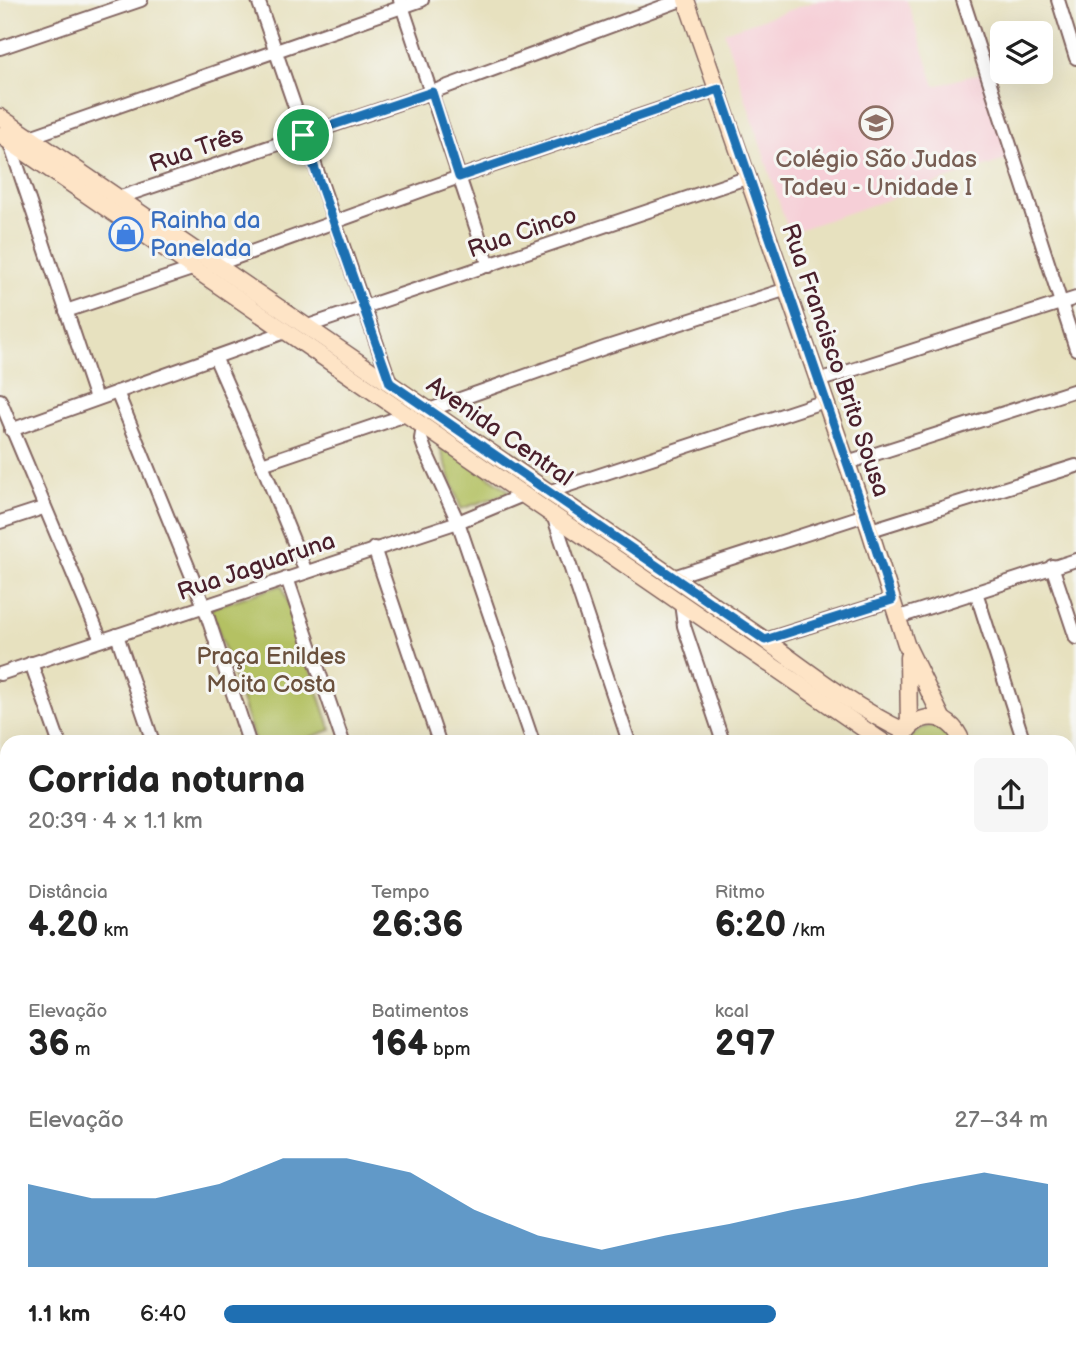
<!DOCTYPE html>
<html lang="pt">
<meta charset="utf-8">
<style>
:root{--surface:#fff;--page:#f6f6f6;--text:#222;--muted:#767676;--accent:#1f6fb2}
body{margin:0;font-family:"Balsamiq Sans",sans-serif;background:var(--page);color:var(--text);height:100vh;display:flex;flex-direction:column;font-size:26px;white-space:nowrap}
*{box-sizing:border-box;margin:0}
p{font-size:23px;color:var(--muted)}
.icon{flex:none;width:38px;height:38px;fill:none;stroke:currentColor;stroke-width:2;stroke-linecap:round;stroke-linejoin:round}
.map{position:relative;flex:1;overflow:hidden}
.panel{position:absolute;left:0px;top:735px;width:1076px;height:621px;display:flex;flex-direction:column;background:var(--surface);border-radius:21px 21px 0 0;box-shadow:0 7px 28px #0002}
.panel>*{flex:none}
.tools{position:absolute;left:990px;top:21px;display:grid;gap:14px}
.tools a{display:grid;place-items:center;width:63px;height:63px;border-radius:10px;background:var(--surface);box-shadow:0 7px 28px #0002;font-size:35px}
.pin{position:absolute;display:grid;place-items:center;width:60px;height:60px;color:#fff;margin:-30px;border:4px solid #fff;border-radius:50%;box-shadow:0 2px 7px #0007}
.round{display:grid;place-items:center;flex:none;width:74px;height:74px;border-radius:10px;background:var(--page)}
.headline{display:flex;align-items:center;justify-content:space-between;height:119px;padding:0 28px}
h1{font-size:38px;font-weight:800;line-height:52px}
.metrics{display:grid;grid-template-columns:repeat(3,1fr);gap:10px;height:119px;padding:7px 28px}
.metrics div{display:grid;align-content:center}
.metrics b{font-size:35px;font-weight:800}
.metrics small{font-size:19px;font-weight:400}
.metrics p{font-size:19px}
.chart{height:196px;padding:14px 28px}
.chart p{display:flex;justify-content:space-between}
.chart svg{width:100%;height:126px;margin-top:7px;fill:var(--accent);opacity:.7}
ul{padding:0 28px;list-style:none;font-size:23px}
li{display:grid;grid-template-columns:112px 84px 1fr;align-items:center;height:52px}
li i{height:18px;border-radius:9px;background:var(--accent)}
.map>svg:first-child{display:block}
</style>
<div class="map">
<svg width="1076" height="1356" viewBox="0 0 1076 1356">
<rect width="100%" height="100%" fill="#f6f6f2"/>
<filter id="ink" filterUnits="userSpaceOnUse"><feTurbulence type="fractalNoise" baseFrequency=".0143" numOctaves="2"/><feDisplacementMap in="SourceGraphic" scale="14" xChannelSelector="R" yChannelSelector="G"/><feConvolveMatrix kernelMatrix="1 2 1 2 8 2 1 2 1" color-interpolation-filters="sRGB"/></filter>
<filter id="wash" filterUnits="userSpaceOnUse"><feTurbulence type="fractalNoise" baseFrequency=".00686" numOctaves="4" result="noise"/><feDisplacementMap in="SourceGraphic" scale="28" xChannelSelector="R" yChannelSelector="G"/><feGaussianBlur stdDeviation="1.57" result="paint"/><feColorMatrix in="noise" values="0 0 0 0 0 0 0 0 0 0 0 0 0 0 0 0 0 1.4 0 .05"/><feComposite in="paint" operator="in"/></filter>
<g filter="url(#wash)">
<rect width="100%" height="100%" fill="#e7e1bf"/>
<!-- built -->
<polygon fill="#f6cfd7" points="819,0 907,0 935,86 984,72 1011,158 789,233 724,32"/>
<!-- green -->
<g fill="#b4c163" stroke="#7f7047" stroke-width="2">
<polygon points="438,442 511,492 461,509"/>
<polygon points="282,585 331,730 296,742 255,742 211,608"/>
<path d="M934 725 946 729 955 742H909C915 730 922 727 934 725Z"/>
<polygon points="88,1349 248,1349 250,1356 90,1356"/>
</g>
</g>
<g filter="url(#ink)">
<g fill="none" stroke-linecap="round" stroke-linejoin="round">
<defs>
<g id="street">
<polyline points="258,0 390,382"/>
<polyline points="400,0 489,266"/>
<polyline points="963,0 1076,349"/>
<polyline points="1058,0 1076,58"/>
<polyline points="0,48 141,0"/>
<polyline points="30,137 422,0"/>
<polyline points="9,141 96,399"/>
<polyline points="121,197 432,92 681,0"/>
<polyline points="218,264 459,177 719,89"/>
<polyline points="66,311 195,268"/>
<polyline points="308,326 749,177"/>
<polyline points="215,357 262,464 306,572"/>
<polyline points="818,381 1076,298"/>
<polyline points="117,392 204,606 249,742"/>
<polyline points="0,400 101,640"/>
<polyline points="429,410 607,347 787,289"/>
<polyline points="423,426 421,439 425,450 458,522 533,742"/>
<polyline points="11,430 285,332"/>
<polyline points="847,463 1076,390"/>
<polyline points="262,464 406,415"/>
<polyline points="548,492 825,401"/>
<polyline points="553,515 629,742"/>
<polyline points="0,522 43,508"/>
<polyline points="871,530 1076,466"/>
<polyline points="374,548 439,742"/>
<polyline points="1052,566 1076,638"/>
<polyline points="673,577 865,515"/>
<polyline points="287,578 343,742"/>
<polyline points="976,592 1024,742"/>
<polyline points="681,603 684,626 723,742"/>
<polyline points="899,617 1076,560"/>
<polyline points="117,635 153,742"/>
<polyline points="765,640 892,600"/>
<polyline points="31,663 59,742"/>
<polyline points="0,674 458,522 523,495"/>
<polyline points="0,858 7,880"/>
<polyline points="0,952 7,950"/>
<polyline points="0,1169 7,1167"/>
<polyline points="1069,1280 1076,1305"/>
<polyline points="76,1349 78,1356"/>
<polyline points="259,1349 260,1356"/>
<polyline points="350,1349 351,1356"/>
<polyline points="446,1349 447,1356"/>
<polyline points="539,1349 541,1356"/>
<polyline points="630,1349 632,1356"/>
<polyline points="722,1349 723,1356"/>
<polyline points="811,1349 813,1356"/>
<polyline points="903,1349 905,1356"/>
<polyline points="995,1349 996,1356"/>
<polyline points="667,1356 693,1349"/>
</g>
<g id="secondary">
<polyline points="686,0 865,515 906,644 943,720"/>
<path d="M0 117 765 640C810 673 855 708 906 732"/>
<polyline points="0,135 883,742"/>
<polyline points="908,657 909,728"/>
<path d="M901 742C913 710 950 709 962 742"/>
<polyline points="1069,775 1076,775"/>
<polyline points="1069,791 1076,790"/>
<polyline points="1069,943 1076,952"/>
<polyline points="1069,970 1076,977"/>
<polyline points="1069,994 1076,990"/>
<polyline points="0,1262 7,1260"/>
<polyline points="0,1278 7,1276"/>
</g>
</defs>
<!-- street casing -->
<use href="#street" stroke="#81635f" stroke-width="16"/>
<!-- secondary casing -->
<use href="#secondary" stroke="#81635f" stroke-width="19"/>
<!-- street -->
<use href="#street" stroke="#fff" stroke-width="12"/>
<!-- secondary -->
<use href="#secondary" stroke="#fee4c6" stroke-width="16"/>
</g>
</g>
<g fill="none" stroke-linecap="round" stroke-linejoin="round" filter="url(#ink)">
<defs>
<polygon id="route" points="719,89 865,515 892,600 765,640 390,383 303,135 432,92 459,177"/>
</defs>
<!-- route casing -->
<use href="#route" stroke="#fff" stroke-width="14"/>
<!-- route -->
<use href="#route" stroke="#1f6fb2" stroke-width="9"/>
</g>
<!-- icons -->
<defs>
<symbol id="school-ring" viewBox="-11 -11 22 22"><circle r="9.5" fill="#f6f6f2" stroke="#8d6e63" stroke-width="1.5"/><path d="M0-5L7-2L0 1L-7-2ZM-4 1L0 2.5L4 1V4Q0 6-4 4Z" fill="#8d6e63"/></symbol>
<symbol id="shop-ring" viewBox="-11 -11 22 22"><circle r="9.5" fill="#f6f6f2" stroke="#3f7fe0" stroke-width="1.5"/><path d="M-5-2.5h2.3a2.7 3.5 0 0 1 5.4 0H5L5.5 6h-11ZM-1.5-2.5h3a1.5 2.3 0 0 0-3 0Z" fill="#3f7fe0"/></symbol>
</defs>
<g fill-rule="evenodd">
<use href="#school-ring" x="857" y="104" width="38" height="38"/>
<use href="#shop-ring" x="107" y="215" width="38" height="38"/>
</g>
<g text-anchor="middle" stroke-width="6" stroke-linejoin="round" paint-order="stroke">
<!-- street labels -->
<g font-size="24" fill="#4a1f2b" stroke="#f6f6f2">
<text transform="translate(196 149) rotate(-19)" y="8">Rua Três</text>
<text transform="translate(522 232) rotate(-19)" y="8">Rua Cinco</text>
<text transform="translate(836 360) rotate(71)" y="8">Rua Francisco Brito Sousa</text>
<text transform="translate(500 431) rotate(35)" y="8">Avenida Central</text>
<text transform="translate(256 566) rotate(-19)" y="8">Rua Jaguaruna</text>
</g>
<!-- education labels -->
<g font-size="24" fill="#785e54" stroke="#f6f6f2">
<text x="876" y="167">Colégio São Judas<tspan x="876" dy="28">Tadeu - Unidade I</tspan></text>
</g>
<!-- shop labels -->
<g font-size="24" fill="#366cbe" stroke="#f6f6f2" text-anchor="start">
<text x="150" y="228">Rainha da<tspan x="150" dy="28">Panelada</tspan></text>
</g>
<!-- park labels -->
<g font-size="24" fill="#6a503c" stroke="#f6f6f2">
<text x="271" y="664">Praça Enildes<tspan x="271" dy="28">Moita Costa</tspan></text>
</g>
</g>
</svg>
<div class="tools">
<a><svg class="icon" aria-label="layers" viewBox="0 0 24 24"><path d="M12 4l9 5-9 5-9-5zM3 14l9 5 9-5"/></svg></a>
</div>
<div class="pin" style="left:303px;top:135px;background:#1e9e55"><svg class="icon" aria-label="arrive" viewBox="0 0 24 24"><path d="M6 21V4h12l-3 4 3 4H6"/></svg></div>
<section class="panel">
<div class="headline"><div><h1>Corrida noturna</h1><p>20:39 · 4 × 1.1 km</p></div><a class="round"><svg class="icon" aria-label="share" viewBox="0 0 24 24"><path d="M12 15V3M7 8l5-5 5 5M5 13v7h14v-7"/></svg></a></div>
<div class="metrics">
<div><p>Distância</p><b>4.20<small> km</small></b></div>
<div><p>Tempo</p><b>26:36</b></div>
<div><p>Ritmo</p><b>6:20<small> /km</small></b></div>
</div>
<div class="metrics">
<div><p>Elevação</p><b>36<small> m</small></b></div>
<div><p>Batimentos</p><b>164<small> bpm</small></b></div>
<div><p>kcal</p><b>297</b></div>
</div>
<div class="chart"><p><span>Elevação</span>27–34 m</p>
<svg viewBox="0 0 160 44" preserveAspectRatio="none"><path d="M0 44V15L10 20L20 20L30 15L40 6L50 6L60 11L70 24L80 33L90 38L100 33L110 29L120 24L130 20L140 15L150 11L160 15V44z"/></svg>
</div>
<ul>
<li><b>1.1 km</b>6:40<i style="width:67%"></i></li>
</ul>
</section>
</div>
